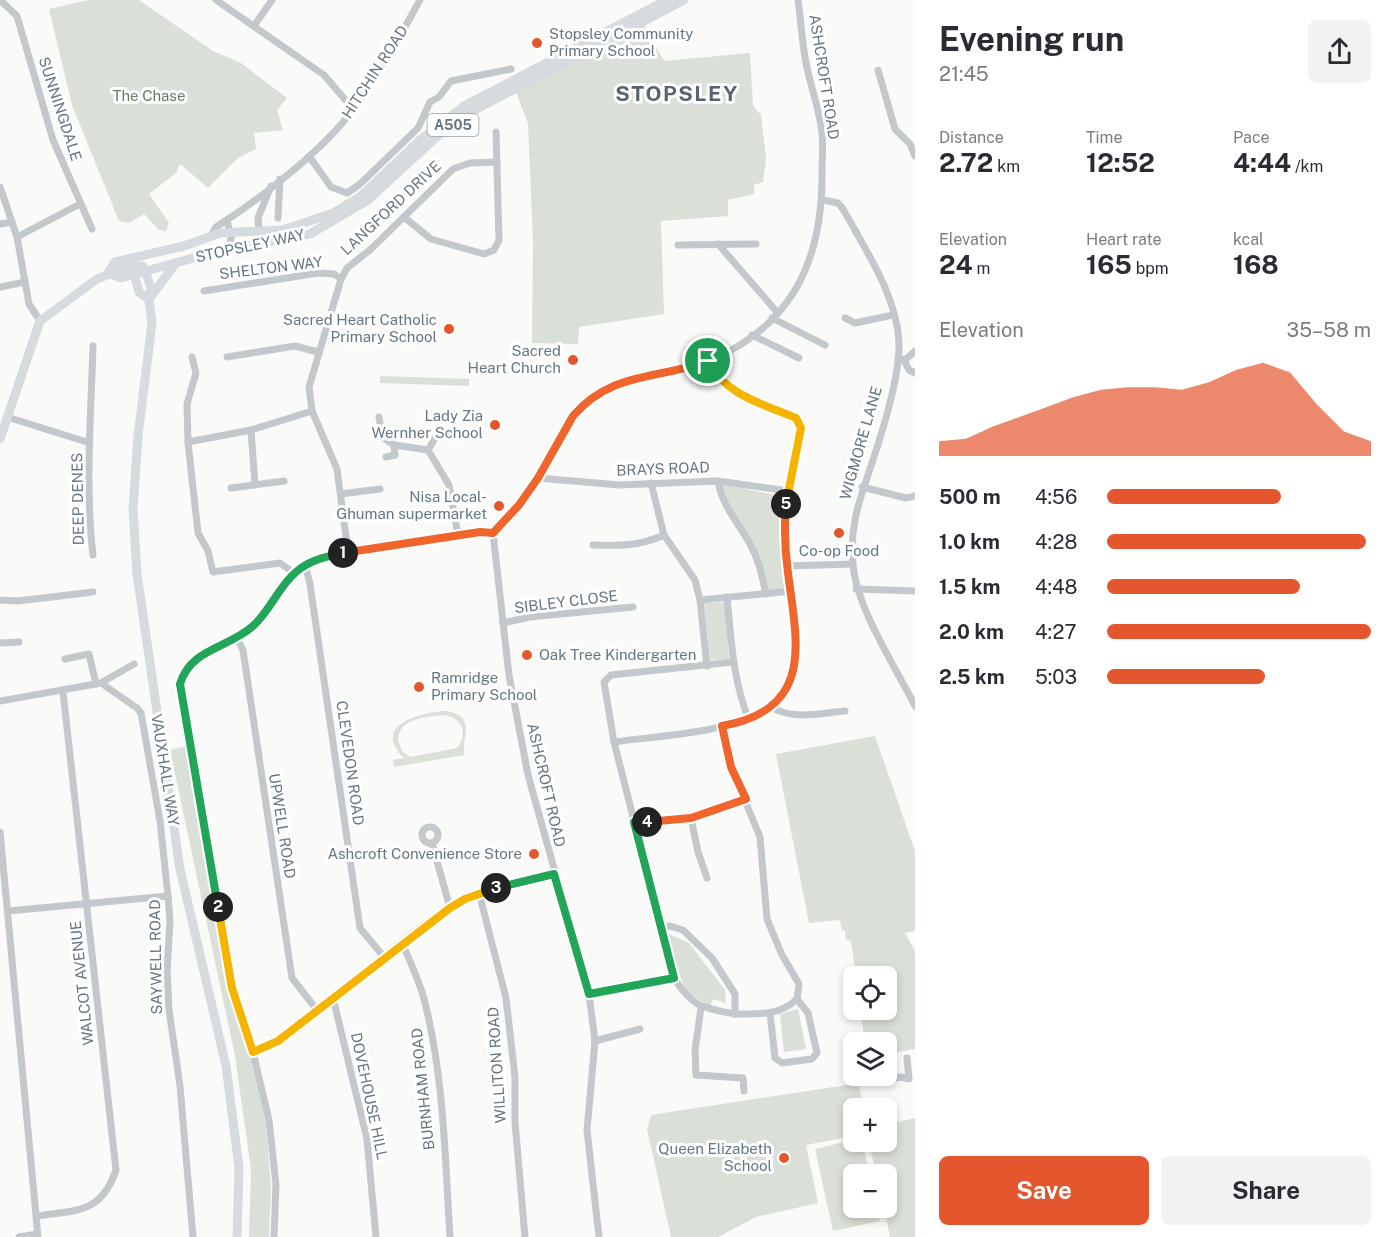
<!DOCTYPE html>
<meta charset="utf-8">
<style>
:root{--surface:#fff;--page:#f2f2f3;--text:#2b2b33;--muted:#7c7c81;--accent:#e4572e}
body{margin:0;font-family:"Public Sans",sans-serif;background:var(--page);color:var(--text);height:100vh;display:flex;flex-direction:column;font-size:22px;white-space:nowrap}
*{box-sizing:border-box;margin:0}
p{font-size:20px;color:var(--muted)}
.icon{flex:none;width:33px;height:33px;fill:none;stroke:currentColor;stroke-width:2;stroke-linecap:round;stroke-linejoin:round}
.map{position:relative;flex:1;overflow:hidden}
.sheet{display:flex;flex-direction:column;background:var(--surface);width:480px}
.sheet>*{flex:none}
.controls{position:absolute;left:843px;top:966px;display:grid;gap:12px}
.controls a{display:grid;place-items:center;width:54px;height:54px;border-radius:9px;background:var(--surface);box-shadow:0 3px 9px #0003;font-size:30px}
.pin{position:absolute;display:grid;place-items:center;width:51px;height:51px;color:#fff;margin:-26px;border:3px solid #fff;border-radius:50%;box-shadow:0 2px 6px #0007}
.km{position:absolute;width:30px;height:30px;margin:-15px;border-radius:50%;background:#222;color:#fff;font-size:16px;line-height:30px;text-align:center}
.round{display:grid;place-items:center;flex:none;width:63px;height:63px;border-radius:9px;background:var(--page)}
.overview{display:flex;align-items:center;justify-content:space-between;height:102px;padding:0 24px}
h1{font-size:33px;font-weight:700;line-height:45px}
.stats{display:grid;grid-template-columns:repeat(3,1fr);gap:9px;height:102px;padding:6px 24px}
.stats div{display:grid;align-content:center}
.stats b{font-size:26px;font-weight:700}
.stats small{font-size:16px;font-weight:400}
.stats p{font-size:16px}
.chart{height:168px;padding:12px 24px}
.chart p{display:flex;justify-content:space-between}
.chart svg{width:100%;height:108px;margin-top:6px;fill:var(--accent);opacity:.7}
.cta{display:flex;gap:12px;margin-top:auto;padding:12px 24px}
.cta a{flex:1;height:69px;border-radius:9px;background:var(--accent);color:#fff;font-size:24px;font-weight:700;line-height:69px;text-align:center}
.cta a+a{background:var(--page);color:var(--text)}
ul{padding:0 24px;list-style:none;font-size:20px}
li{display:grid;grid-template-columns:96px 72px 1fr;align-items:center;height:45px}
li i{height:15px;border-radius:8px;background:var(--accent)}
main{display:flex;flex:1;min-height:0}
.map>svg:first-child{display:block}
</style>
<main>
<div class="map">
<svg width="915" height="1237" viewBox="0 0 915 1237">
<rect width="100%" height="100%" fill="#fafaf8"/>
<!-- green -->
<g fill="#dadfd7" fill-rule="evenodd">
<polygon points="88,0 139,0 213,51 241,63 287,98 277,110 283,130 254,133 256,149 238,158 208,188 180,164 176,173 149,194 169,223 166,231 159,230 144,214 129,223 119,221 72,105 49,9"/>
<polygon points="644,25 664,61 750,53 753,106 761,115 766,159 763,182 754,185 754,194 728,200 728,216 661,221 664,314 579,327 578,344 532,343 533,241 528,124 516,92"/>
<polygon points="380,376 469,379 469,386 380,383"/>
<path d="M721 484 784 497 781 521 787 588 768 590C759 552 734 521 721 484Z"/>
<polygon points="725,602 729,659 710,660 704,603"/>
<path d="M446 711C478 717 461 737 464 755L394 767 393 760 404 758C370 725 422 712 446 711ZM443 715C462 717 469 734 457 748L410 757 402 751 398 741C399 717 424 718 443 715Z"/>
<polygon points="875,736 915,851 915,931 905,933 915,951 915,1049 887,1054 886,1042 865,1042 860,1010 886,1010 886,976 856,976 851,941 846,939 845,930 842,931 840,920 809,923 776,754"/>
<polygon points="186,746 225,974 251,1055 266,1124 271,1188 269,1237 249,1237 251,1169 235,1056 170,750"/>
<polygon points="667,933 689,943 725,990 726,1003 713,999 710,1006 685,991"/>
<polygon points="798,1009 806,1049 784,1052 780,1014"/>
<polygon points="859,1083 863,1108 854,1108 853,1136 806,1145 818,1203 756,1217 718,1237 671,1237 647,1129 651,1115"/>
<polygon points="915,1118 915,1237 890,1237 884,1208 886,1208 886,1174 876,1174 869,1142 886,1142 887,1125"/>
<polygon points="853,1140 862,1142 870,1174 854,1174 854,1208 877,1208 880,1221 833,1231 815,1149"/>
</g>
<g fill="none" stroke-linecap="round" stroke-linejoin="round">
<!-- minor -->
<g stroke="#c3c8cc" stroke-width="7">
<polyline points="0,0 17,16 53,140 92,229"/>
<polyline points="216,0 324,75 353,109"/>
<polyline points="254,26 272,0"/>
<polyline points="878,70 895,129 910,144 915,156"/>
<polyline points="309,156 331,187 347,193 360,184 418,128 430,102 439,97 451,81 511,69"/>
<polyline points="0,187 17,237 29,304 40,321"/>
<path d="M823 200 838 203 843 209C865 249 897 296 899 343 900 374 882 433 872 463 860 499 849 526 853 565 857 609 895 666 915 706"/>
<polyline points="404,217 431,239 484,254 494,250 499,240 496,132"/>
<polyline points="278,218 280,179"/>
<polyline points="227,220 231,237 229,250"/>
<polyline points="0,224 12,222"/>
<polyline points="259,230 258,218 271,186"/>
<path d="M211 236 216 227C256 202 314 157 344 121 375 84 397 41 420 0"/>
<polyline points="17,237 80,204"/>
<polyline points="718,244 777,312"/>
<polyline points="678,245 756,244"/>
<polyline points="0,287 25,282"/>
<polyline points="204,291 318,273 334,274 341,279"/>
<polyline points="772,318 825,345"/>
<polyline points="845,318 855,323 893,315"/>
<polyline points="752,335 799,358"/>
<polyline points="192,357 196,373 187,404 188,442 198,533 208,551 213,572 280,563 294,573"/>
<polyline points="227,357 295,346 318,352"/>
<polyline points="898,359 906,359 915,351"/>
<polyline points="904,360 909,370 915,373"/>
<polyline points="7,417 90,443"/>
<polyline points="379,417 382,437 394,445 428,450 449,485 458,535"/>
<polyline points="251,430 255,485"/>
<polyline points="188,442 251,430 312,411"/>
<polyline points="428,450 440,430 453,432"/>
<polyline points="386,457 395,455 394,445"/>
<polyline points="538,478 619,485 718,481 788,491"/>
<path d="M718 481C722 506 738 522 750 544 759 560 762 576 766 594"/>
<polyline points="651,483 664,535 695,580 700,600 707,666"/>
<polyline points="862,487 906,498 915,496"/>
<polyline points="231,488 284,481"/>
<polyline points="341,494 380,489"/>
<path d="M593 545C619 546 640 546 664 535"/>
<polyline points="348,552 337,469 312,411 309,387 341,279 347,268 370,250 453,169 470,163 497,162"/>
<path d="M93 555C85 487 91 415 93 346"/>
<polyline points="305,565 310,584 360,928 384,957"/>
<polyline points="787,566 853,564"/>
<polyline points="856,589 915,591"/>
<path d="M727 597C731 639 733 679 748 718"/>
<polyline points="0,600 18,601 93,592"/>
<polyline points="700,600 791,591"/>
<polyline points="503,623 530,617 633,607"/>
<polyline points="237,638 243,650 292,978 317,1010"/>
<polyline points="0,643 19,642"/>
<polyline points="65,659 89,654 96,684"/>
<path d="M733 662 611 675 604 682 614 742 674 978C692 1007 703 1008 735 1014"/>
<polyline points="101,683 134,664"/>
<polyline points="0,701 101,683 137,708 141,713 160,821 168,896 170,921 167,971 169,1010 180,1086 193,1237"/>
<path d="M770 706C791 721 820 713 845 711"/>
<path d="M614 742C657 736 725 733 762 712 825 676 782 576 785 518 786 488 795 458 801 428L796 418C763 404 725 395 708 361"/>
<polyline points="691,818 698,852 707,878"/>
<polyline points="634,822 691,818 746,799"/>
<circle cx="430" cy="835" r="8"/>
<polyline points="0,832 38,1237"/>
<polyline points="432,843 450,908"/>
<polyline points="479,893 506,998 515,1077 515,1122 525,1237"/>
<polyline points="8,911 168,896"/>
<path d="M661 928 670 926 683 930 712 958 735 994V1014C759 1014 779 1016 797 999L799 984 782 955 767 919 760 837 731 767 722 726"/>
<path d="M402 943C410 961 419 980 424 999 444 1075 445 1159 450 1237"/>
<polyline points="589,994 674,978"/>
<polyline points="333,998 367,1139 376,1237"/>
<polyline points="701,1008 695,1050 696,1075 743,1078 744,1091"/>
<polyline points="770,1013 775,1058 782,1063 812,1059 817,1053 808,1013 797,999"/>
<polyline points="595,1041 640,1029"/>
<path d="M253 1052C330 1017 390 937 466 899 492 885 525 881 554 874"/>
<polyline points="874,1082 901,1077 909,1079 907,1058"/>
<path d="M36 1216C77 1210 101 1214 116 1170L63 692"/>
<polyline points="19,1237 37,1234"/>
<polyline points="274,1237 276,1185 269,1120 253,1052 225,956 180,684 184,670 196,657 237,638 252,627 294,573 320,558 458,535 493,533"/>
<path d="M599 1237 587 1130 595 1041 589 994 528 775 509 675 493 533 519 505 538 478 573 416C598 387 628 378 665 371 675 369 686 369 696 366 789 332 823 266 822 171 822 156 824 140 821 126 818 105 810 84 806 63 802 43 801 21 798 0"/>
</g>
<!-- major -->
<g stroke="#d6dbdf" stroke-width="9">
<polyline points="133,269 139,292 149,300"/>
<polyline points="108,273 121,278 215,252 310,234 368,200 441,133 467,114 684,0"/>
<polyline points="108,273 115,262 184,246 220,233 283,230 333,213 361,196 420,140 464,106 667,0"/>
<polyline points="149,299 176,263"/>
<polyline points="0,439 40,321 97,279 129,266 143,266 151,288 149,300 152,323 138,436 133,509 137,574 180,869 226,1066 239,1168 237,1237"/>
</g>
</g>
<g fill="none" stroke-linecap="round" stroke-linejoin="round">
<defs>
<path id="split-1" d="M343 553 480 532 493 533 519 505 538 478 573 416C612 371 657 380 708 361"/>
<path id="split-2" d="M218 907 180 684C191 648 227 649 253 626 270 611 279 586 296 572 310 560 325 557 343 553"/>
<polyline id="split-3" points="218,907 232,988 253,1052 278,1041 450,908 465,899 496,888"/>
<polyline id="split-4" points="496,888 554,874 589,994 674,978 634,822 647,822"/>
<path id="split-5" d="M647 822 691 818 746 799 731 767 722 726C815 709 797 643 788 573 785 551 784 527 786 504"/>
<path id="split-6" d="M708 361C725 395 763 404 796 418L801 428 786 504"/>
</defs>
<!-- split-1 casing -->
<use href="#split-1" stroke="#fff" stroke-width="12"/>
<!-- split-2 casing -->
<use href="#split-2" stroke="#fff" stroke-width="12"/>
<!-- split-3 casing -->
<use href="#split-3" stroke="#fff" stroke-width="12"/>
<!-- split-4 casing -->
<use href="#split-4" stroke="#fff" stroke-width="12"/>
<!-- split-5 casing -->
<use href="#split-5" stroke="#fff" stroke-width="12"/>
<!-- split-6 casing -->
<use href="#split-6" stroke="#fff" stroke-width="12"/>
<!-- split-1 -->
<use href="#split-1" stroke="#f0652b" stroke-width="8"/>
<!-- split-2 -->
<use href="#split-2" stroke="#22a559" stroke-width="8"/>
<!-- split-3 -->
<use href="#split-3" stroke="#f5b400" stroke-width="8"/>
<!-- split-4 -->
<use href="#split-4" stroke="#22a559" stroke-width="8"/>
<!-- split-5 -->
<use href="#split-5" stroke="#f0652b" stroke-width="8"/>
<!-- split-6 -->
<use href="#split-6" stroke="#f5b400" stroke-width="8"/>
</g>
<!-- markers -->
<g fill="#e4572e" stroke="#fff" stroke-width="2">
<circle cx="537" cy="43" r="6"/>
<circle cx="449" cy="329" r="6"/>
<circle cx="573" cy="360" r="6"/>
<circle cx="495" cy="425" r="6"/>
<circle cx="499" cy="506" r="6"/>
<circle cx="839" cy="533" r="6"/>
<circle cx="527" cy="655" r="6"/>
<circle cx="419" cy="687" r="6"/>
<circle cx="534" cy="854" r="6"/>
<circle cx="784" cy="1158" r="6"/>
</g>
<g text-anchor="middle" stroke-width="6" stroke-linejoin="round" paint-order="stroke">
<!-- shield labels -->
<rect fill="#fff" stroke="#939fa8" stroke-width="1.5" x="427.5" y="114" width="51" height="22" rx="4.5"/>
<g font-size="14" font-weight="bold" fill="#657683">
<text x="453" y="130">A505</text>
</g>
<!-- poi labels -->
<g font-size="15" fill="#657683" stroke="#fff" text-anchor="end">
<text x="549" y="39" text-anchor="start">Stopsley Community<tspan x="549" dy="17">Primary School</tspan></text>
<text x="437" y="325">Sacred Heart Catholic<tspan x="437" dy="17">Primary School</tspan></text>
<text x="561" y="356">Sacred<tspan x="561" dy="17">Heart Church</tspan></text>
<text x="483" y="421">Lady Zia<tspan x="483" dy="17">Wernher School</tspan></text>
<text x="487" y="502">Nisa Local-<tspan x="487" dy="17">Ghuman supermarket</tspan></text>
<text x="839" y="556" text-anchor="middle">Co-op Food</text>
<text x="539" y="660" text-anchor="start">Oak Tree Kindergarten</text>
<text x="431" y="683" text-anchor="start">Ramridge<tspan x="431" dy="17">Primary School</tspan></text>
<text x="522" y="859">Ashcroft Convenience Store</text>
<text x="772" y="1154">Queen Elizabeth<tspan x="772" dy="17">School</tspan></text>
</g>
<!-- street labels -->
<g font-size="15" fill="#657683" stroke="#fff">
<text transform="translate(375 72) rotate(-57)" y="5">HITCHIN ROAD</text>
<text transform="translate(824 77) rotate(81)" y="5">ASHCROFT ROAD</text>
<text transform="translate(60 109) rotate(72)" y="5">SUNNINGDALE</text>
<text transform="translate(391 208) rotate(-43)" y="5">LANGFORD DRIVE</text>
<text transform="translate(250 246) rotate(-12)" y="5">STOPSLEY WAY</text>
<text transform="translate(271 268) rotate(-7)" y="5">SHELTON WAY</text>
<text transform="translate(861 443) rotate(-74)" y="5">WIGMORE LANE</text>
<text transform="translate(663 469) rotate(-2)" y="5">BRAYS ROAD</text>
<text transform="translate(78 499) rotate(-91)" y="5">DEEP DENES</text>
<text transform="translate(566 602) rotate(-7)" y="5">SIBLEY CLOSE</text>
<text transform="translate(350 763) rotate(82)" y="5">CLEVEDON ROAD</text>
<text transform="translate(165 770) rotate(81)" y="5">VAUXHALL WAY</text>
<text transform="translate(546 785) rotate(77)" y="5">ASHCROFT ROAD</text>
<text transform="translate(282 826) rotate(81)" y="5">UPWELL ROAD</text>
<text transform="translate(156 957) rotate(-91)" y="5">SAYWELL ROAD</text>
<text transform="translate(82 983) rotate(-96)" y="5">WALCOT AVENUE</text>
<text transform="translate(497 1065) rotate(-94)" y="5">WILLITON ROAD</text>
<text transform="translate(423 1089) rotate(-96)" y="5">BURNHAM ROAD</text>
<text transform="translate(369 1096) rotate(78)" y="5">DOVEHOUSE HILL</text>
</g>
<!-- park labels -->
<g font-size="15" fill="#687a64" stroke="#fff">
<text x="149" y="101">The Chase</text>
</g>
<!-- district labels -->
<g font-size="21" font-weight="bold" letter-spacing="1.5" fill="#57646e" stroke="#fff">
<text x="677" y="101">STOPSLEY</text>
</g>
</g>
</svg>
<div class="controls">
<a><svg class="icon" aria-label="locate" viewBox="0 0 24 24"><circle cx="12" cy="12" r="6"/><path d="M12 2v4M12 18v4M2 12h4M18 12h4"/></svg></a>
<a><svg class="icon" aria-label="layers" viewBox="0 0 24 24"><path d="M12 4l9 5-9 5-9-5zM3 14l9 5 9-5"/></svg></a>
<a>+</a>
<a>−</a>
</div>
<div class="pin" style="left:708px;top:361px;background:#1e9e55"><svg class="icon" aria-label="arrive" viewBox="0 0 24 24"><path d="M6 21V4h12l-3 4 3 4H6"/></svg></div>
<b class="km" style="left:343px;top:553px">1</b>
<b class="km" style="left:218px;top:907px">2</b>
<b class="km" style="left:496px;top:888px">3</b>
<b class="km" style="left:647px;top:822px">4</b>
<b class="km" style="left:786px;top:504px">5</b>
</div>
<section class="sheet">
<div class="overview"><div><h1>Evening run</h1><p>21:45</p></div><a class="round"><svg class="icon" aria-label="share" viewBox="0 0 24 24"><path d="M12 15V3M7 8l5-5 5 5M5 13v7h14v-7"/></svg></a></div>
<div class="stats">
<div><p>Distance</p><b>2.72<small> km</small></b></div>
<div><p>Time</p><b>12:52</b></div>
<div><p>Pace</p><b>4:44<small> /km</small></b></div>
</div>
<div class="stats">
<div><p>Elevation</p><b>24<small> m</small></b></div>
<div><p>Heart rate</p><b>165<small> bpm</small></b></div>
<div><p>kcal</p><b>168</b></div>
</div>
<div class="chart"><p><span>Elevation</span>35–58 m</p>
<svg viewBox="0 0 160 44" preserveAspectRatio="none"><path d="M0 44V38L10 37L20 32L30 28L40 24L50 20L60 17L70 16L80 16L90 17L100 14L110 9L120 6L130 10L140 23L150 34L160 38V44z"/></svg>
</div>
<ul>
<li><b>500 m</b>4:56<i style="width:66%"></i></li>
<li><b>1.0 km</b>4:28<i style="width:98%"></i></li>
<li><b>1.5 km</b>4:48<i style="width:73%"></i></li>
<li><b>2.0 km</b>4:27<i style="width:100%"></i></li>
<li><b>2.5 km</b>5:03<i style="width:60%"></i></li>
</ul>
<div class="cta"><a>Save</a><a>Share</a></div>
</section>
</main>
